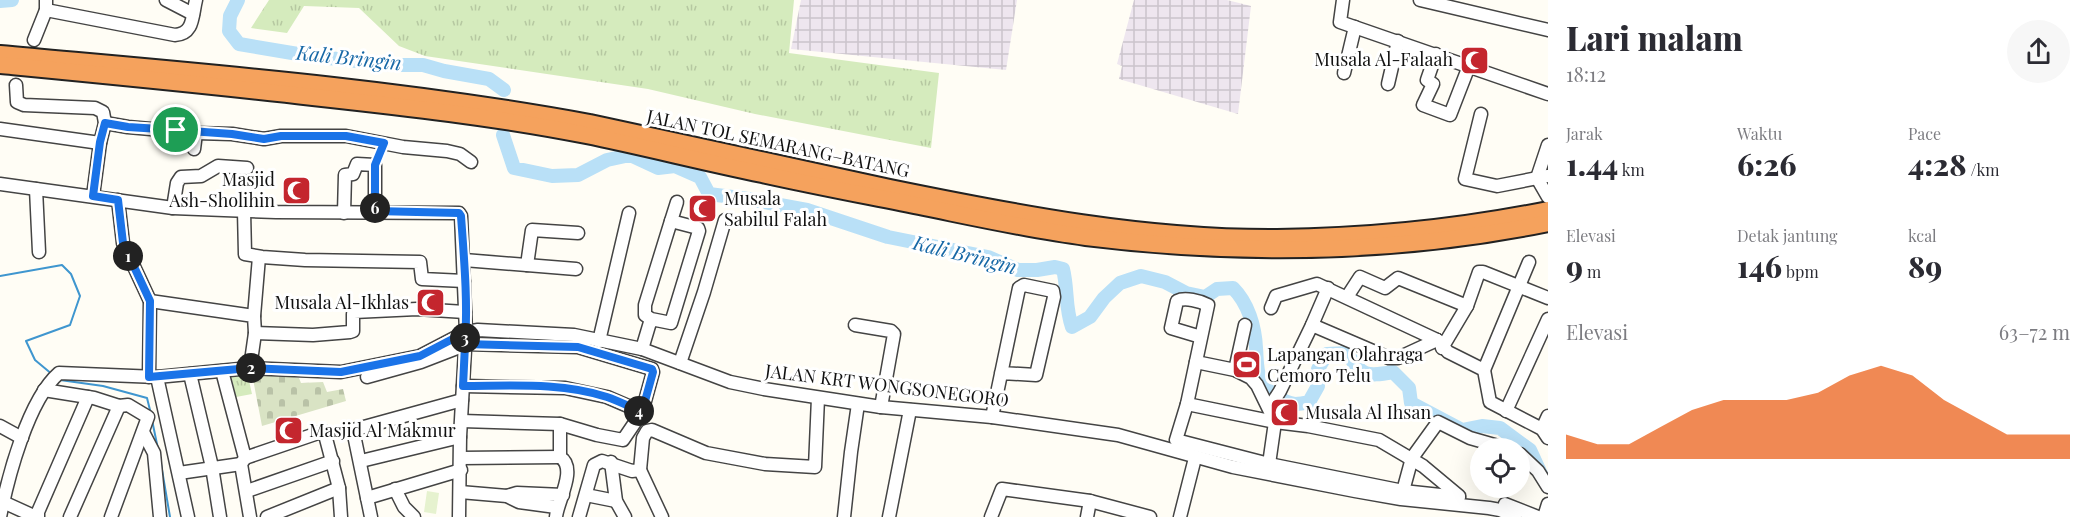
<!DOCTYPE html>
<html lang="id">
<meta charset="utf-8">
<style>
:root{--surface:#fff;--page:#f7f7f7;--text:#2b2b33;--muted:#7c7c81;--accent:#ea580c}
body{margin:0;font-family:"Playfair Display",serif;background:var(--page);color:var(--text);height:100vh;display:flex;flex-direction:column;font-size:22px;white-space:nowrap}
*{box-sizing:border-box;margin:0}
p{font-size:20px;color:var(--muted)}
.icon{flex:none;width:33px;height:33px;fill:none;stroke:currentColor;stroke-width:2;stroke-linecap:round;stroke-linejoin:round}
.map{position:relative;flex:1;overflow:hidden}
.details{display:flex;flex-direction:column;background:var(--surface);width:540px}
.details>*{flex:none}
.controls{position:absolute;left:1470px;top:438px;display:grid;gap:12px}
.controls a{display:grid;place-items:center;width:60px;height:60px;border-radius:50%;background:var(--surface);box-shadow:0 6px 24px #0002;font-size:30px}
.pin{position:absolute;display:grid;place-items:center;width:51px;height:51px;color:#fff;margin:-26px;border:3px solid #fff;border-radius:50%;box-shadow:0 2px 6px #0007}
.km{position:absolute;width:30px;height:30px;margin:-15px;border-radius:50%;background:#222;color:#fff;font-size:16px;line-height:30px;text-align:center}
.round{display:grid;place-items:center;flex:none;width:63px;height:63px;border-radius:32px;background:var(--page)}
.head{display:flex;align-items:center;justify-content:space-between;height:102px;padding:0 18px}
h1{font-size:33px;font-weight:800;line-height:45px}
.stats{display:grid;grid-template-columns:repeat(3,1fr);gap:9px;height:102px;padding:6px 18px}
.stats div{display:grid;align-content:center}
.stats b{font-size:30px;font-weight:800}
.stats small{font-size:16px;font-weight:400}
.stats p{font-size:16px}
.chart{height:168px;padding:12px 18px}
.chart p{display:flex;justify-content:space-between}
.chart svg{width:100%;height:108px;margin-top:6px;fill:var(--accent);opacity:.7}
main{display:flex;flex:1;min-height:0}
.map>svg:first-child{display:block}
</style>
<main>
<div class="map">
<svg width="1548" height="517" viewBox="0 0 1548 517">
<defs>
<pattern id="industrial-grid" width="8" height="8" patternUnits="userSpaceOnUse" patternTransform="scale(1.5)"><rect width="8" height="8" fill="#eee6ef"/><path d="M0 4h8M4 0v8" fill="none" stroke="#cbc4cc"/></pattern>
<pattern id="grass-tufts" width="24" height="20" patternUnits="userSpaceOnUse" patternTransform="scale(1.5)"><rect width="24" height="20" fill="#d5ebbd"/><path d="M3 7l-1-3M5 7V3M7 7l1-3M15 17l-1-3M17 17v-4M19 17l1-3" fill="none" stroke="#b6c8a1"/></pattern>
<pattern id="cemetery-stones" width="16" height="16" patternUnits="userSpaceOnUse" patternTransform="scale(1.5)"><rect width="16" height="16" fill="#d9e3c4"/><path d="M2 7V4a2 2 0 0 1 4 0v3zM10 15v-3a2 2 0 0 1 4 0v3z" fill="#b9c2a7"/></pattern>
</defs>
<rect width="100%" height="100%" fill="#fffdf5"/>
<!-- industrial -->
<g fill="url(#industrial-grid)">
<polygon points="801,0 1017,0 1006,70 791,49"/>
<polygon points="1134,0 1227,0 1251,6 1238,114 1119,79 1122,66 1117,64"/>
</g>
<!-- grass -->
<g fill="url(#grass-tufts)">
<polygon points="269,0 794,0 789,53 939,73 931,148 755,114 648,89 425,56 399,46 359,8 304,6 287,33 251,28"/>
<polygon points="247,372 252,394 236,397 231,375"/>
</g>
<!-- cemetery -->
<polygon fill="url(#cemetery-stones)" points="252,374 275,374 299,378 301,383 323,382 327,392 343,389 346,401 262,426"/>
<!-- pitch -->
<polygon fill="#e6f2cf" points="427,491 439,493 436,514 424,512"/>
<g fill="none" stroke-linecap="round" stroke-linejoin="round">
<!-- stream -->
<g stroke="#3f96cf" stroke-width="2">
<polyline points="0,276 62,265 71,274 80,296 70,325 26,341 35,360 53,375"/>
<polyline points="60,380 103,386 147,398 151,414"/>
<polyline points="152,420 158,449"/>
<polyline points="161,464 170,517"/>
</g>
<!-- river -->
<g stroke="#b9e0f7" stroke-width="14">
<polyline points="238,0 230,16 229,31 239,44 310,56 394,65 423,65 444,71 489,79 504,90"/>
<polyline points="0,1 12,0"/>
<path d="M503 135 514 168 552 176 578 175 607 160 630 155 658 168 675 166 700 177 709 194 748 199 807 210 888 237 988 257 1018 270H1037L1055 267 1063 269C1068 289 1065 308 1072 327L1090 317 1104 298 1120 283 1141 276 1165 282 1186 293 1205 297 1217 289 1233 288C1248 303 1255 326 1256 348 1257 358 1256 371 1261 381 1266 391 1284 403 1295 404 1299 404 1305 403 1309 402L1318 386V369L1327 354 1347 353C1362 376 1366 377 1393 372L1409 388 1411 403 1462 430 1482 426 1500 428 1530 450 1541 474"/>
</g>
<defs>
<g id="minor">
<polyline points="166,0 193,14"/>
<polyline points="1343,0 1340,22 1548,94"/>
<polyline points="1420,0 1548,30"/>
<path d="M46 10 175 35C194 34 192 16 196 0"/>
<polyline points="34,40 46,10 46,0"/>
<polyline points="1436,54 1427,80 1433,84 1423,105 1450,115 1469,66"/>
<polyline points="1344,73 1355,27"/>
<polyline points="1388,84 1398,41"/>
<polyline points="16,85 17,102 24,105 95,108 103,112 105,123 100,143 93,196"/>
<polyline points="1481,114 1465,179 1497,186 1548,176"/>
<polyline points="105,123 128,127 196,133 194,149"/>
<polyline points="0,129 100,143"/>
<polyline points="196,133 232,134 264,139 281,136 346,136 403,147 447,151 460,154 471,162"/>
<polyline points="1537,178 1548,145"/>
<polyline points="1537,178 1548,197"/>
<polyline points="0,184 173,208 276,212 459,213 461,216 466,332 460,437 459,517"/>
<polyline points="36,189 39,252"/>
<polyline points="118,200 123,243 150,301 149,377"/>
<polyline points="173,208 177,183 181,177 201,176 218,166 247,168"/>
<polyline points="244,211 245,254 262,257 305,260 420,262 422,279 464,281"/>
<polyline points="344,213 345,175 353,174 357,164 375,165 375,211"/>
<polyline points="671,221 677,202"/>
<polyline points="464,260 576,269"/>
<polyline points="527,265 532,230 578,233"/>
<polyline points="1347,297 1360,277 1385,288 1398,278 1467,306"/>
<polyline points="150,301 254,316 255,333 250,368"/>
<polyline points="1271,308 1276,296 1317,284 1437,340"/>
<polyline points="254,316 259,257"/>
<polyline points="855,325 891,331 894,334 881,407"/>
<polyline points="1312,325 1389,358 1398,358 1437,340"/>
<polyline points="255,333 313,335 350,332 353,331 353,314 354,312 417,309 465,312"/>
<path d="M1201 337 1171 328 1177 301C1185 297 1200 301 1208 305L1187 404 1176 440 1269 464 1403 491 1459 497"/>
<polyline points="1437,340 1448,352 1484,370 1490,402 1542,429 1548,438"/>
<polyline points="599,341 629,213"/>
<polyline points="1442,348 1467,306 1479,272 1483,272 1548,298"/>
<polyline points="642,349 651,319 645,315 645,305 671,221 698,228 699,231 671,323 651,319"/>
<polyline points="1196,362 1235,370 1251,378 1257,385 1275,422 1269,464"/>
<polyline points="680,363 704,292 725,220"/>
<polyline points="1235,370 1245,325"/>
<polyline points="1484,370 1529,262"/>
<polyline points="222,371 245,458 241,464 250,517"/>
<polyline points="190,374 212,467 220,517"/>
<polyline points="157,377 188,517"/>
<polyline points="367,377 421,362 465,345"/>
<polyline points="463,386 565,388 607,397 642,412"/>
<polyline points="44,390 94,398 119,406 128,405 148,417 111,517"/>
<polyline points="1187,404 1275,422 1308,426 1379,440 1423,466 1459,496"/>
<polyline points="1269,408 1280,391 1312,325 1328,288"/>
<polyline points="1506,411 1548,319"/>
<polyline points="992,417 1019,288 1024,285 1053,291 1054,297 1036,375 1001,373"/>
<polyline points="462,421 560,424 597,435 623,440 642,412 653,372 652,369 578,347 465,344"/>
<polyline points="0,426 22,438"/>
<polyline points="1542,429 1548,416"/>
<polyline points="143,432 154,453 160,517"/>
<polyline points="1520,454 1538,471 1548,487"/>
<polyline points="245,458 324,431 339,488 341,517"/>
<polyline points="461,458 560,457"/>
<polyline points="361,461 460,437"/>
<polyline points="611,462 616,501 625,517"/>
<polyline points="640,470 662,517"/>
<polyline points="179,473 241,464"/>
<polyline points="395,489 404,507 414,517"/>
<polyline points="247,491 333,461"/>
<polyline points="1403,491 1412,458 1438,422 1470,438 1505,448"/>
<polyline points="460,492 507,496 519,502 556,507"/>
<polyline points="586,495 616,501"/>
<polyline points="507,496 517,493 563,495"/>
<polyline points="367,498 461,470"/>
<polyline points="3,502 36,517"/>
<polyline points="1505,504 1538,517"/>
<path d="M0 517C8 477 28 400 59 373L157 377 250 368 341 372 420 356 466 332 478 330 574 335 642 349 730 382 764 389 881 407 992 417 1118 435 1233 467 1355 491 1401 499 1489 508 1500 510 1515 517"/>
<polyline points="38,517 38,512 88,397"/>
<polyline points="70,517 119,406"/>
<polyline points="267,517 339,488"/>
<polyline points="371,517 353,430 462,400"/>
<path d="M556 517C557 502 578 468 560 457V424"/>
<polyline points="579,517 594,465 602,461 632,471 640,470 643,438 647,431 652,430 706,453 765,464 815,467 818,398"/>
<polyline points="844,517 851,452 858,404"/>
<polyline points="889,517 910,410"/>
<polyline points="991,517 1002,489 1090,501 1150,517"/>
<polyline points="1087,517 1090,501"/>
<polyline points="1180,517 1195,458"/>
<polyline points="1544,517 1548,504"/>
</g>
<g id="highway">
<path d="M0 54C197 72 395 87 590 123 690 145 790 167 890 188 1017 214 1146 239 1277 238 1367 237 1459 228 1548 210"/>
<path d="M0 65C104 75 209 85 313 97 404 107 495 117 586 135 645 147 703 162 762 174 816 186 870 196 924 207 978 218 1032 230 1086 237 1240 256 1396 254 1548 223"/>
</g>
</defs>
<!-- minor casing -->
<use href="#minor" stroke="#444" stroke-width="15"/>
<!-- highway casing -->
<use href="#highway" stroke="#222" stroke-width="20"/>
<!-- minor -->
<use href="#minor" stroke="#fff" stroke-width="12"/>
<!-- highway -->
<use href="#highway" stroke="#f5a25d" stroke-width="16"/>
</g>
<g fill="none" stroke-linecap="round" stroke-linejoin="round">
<defs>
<path id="route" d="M176 130 128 127 105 123 100 142 93 196 118 200 123 243 150 301 149 377 250 368 341 372 420 356 466 332C465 336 465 340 465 345L463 386C511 386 561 382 607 397 619 401 630 407 642 412L653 372 652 369 578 347 465 344C468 302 464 258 461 216L459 213 375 211V165L384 143 346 136H281L264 139 232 134 176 130"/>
</defs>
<!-- route casing -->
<use href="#route" stroke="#fff" stroke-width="12"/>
<!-- route -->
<use href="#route" stroke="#1a73e8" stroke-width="8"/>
</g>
<!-- icons -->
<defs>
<symbol id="mosque-square" viewBox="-11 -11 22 22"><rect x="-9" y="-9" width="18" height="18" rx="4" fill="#c4262e" stroke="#fff"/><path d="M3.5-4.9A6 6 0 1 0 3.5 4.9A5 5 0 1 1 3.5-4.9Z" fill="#fff"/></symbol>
<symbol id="stadium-square" viewBox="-11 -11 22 22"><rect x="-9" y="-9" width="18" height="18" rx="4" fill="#c4262e" stroke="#fff"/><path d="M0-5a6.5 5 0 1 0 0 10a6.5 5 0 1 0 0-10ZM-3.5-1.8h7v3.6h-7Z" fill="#fff"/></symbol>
</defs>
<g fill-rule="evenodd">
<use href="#mosque-square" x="1458" y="44" width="33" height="33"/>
<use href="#mosque-square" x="280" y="174" width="33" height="33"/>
<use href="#mosque-square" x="686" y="192" width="33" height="33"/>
<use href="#mosque-square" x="414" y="286" width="33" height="33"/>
<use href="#stadium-square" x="1230" y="348" width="33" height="33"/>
<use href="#mosque-square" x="1268" y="396" width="33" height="33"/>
<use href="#mosque-square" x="272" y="414" width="33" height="33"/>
</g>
<g text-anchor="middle" stroke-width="6" stroke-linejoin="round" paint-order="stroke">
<!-- poi labels -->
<g font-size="18" fill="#111" stroke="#fff" text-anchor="start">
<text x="1453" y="66" text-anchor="end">Musala Al-Falaah</text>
<text x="275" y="186" text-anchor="end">Masjid<tspan x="275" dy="21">Ash-Sholihin</tspan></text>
<text x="724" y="205">Musala<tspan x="724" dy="21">Sabilul Falah</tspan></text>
<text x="409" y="309" text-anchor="end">Musala Al-Ikhlas</text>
<text x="1267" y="361">Lapangan Olahraga<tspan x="1267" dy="21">Cemoro Telu</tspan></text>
<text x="1305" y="419">Musala Al Ihsan</text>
<text x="309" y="437">Masjid Al Makmur</text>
</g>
<!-- street labels -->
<g font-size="18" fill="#111" stroke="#fff">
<text transform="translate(778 144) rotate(12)" y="6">JALAN TOL SEMARANG–BATANG</text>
<text transform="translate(887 386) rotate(7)" y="6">JALAN KRT WONGSONEGORO</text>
</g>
<!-- water labels -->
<g font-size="20" font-style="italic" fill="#1768a6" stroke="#fff">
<text transform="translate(349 58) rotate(6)" y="7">Kali Bringin</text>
<text transform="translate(965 255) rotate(14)" y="7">Kali Bringin</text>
</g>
</g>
</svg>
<div class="controls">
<a><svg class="icon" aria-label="locate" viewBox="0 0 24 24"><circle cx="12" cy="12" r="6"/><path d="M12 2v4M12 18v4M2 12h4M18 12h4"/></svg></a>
</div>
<div class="pin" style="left:176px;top:130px;background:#1e9e55"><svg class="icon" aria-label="arrive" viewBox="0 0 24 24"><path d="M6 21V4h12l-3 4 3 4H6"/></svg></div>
<b class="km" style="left:128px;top:256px">1</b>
<b class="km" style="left:251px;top:368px">2</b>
<b class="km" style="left:465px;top:338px">3</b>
<b class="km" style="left:639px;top:411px">4</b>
<b class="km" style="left:375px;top:208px">6</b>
</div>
<section class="details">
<div class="head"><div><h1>Lari malam</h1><p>18:12</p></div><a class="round"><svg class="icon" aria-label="share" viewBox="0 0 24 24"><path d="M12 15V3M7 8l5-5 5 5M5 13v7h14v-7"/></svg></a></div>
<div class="stats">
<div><p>Jarak</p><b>1.44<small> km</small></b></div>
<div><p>Waktu</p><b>6:26</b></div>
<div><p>Pace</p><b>4:28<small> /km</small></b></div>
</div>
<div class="stats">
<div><p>Elevasi</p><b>9<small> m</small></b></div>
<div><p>Detak jantung</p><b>146<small> bpm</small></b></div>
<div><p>kcal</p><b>89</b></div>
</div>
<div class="chart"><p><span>Elevasi</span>63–72 m</p>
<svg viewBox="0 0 160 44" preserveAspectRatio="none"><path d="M0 44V34L10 38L20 38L30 31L40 24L50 20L60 20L70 20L80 17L90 10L100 6L110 10L120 20L130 27L140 34L150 34L160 34V44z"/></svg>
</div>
</section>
</main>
